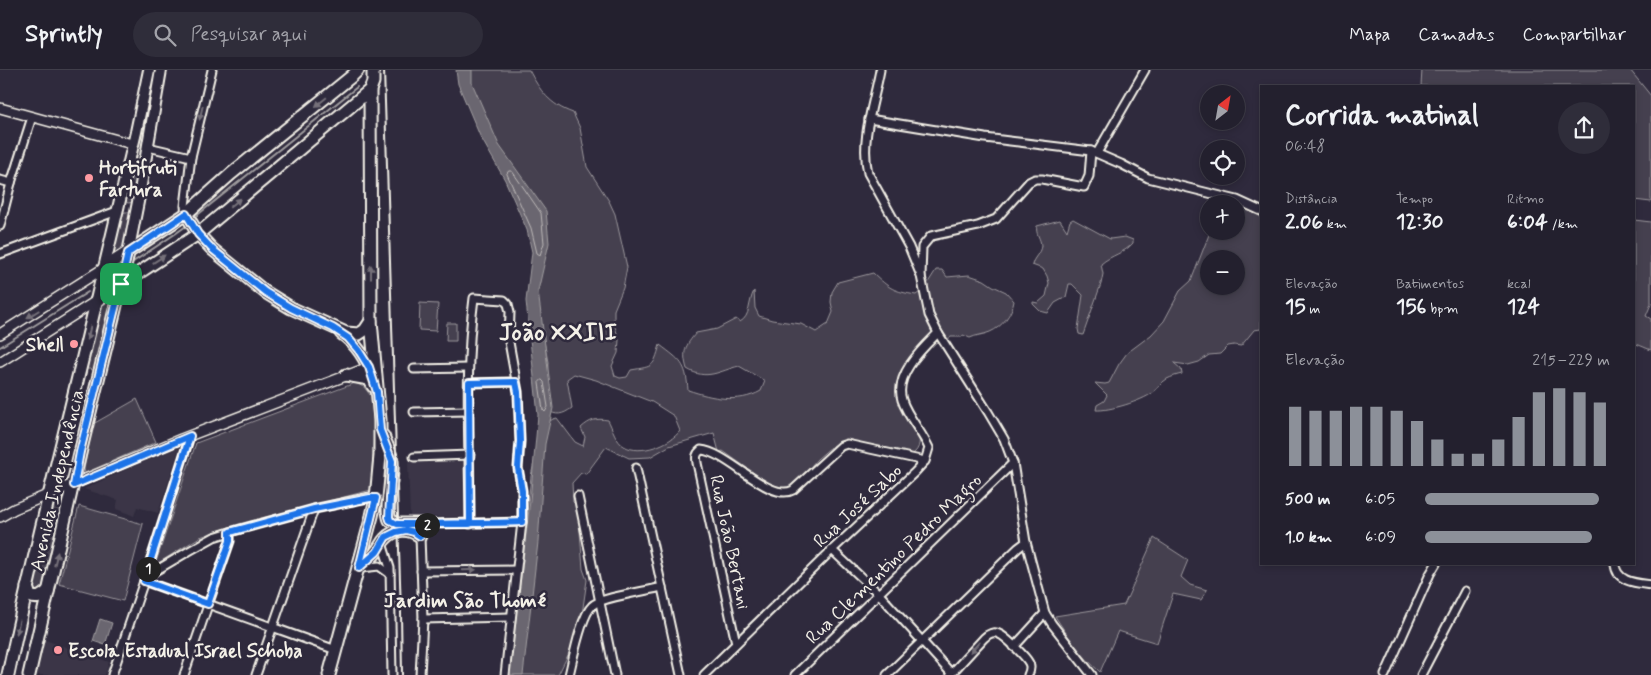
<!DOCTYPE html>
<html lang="pt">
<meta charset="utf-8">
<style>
:root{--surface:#23202e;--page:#2f2d3a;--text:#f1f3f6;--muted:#a3a3aa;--line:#403e4a;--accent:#8c9099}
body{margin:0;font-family:Mynerve,sans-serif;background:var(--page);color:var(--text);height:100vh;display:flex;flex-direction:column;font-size:19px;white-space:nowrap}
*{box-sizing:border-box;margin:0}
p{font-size:16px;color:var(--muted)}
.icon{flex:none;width:28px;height:28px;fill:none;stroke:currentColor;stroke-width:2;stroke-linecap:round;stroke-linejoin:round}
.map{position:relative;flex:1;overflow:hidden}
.side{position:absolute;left:1260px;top:15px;width:375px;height:480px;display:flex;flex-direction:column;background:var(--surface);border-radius:0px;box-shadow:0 2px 8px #0003,0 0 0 1px var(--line)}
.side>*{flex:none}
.needle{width:32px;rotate:31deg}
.tools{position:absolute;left:1200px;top:15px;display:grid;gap:10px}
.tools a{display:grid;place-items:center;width:45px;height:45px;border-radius:50%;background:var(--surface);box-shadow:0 2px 8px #0003,0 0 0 1px var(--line);font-size:25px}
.pin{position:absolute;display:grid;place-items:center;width:42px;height:42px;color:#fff;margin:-21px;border-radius:10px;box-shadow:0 2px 8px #0006}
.km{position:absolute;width:25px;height:25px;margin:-12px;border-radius:50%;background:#222;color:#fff;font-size:14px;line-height:25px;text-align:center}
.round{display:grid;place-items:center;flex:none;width:52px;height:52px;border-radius:26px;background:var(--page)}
.overview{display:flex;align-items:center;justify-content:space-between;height:85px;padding:0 25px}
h1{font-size:28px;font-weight:800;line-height:38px}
.metrics{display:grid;grid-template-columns:repeat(3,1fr);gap:8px;height:85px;padding:5px 25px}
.metrics div{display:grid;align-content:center}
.metrics b{font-size:21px;font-weight:800}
.metrics small{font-size:14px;font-weight:400}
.metrics p{font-size:14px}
.chart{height:140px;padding:10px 25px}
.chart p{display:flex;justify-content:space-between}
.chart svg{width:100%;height:90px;margin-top:5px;stroke:var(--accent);stroke-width:6}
ul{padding:0 25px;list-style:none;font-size:16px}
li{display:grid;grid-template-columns:80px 60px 1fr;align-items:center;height:38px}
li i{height:12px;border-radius:6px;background:var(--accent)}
header{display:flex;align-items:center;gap:30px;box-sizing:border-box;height:70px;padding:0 25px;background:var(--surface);border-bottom:1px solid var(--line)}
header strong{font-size:24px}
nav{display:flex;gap:28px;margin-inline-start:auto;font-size:18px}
.search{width:350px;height:45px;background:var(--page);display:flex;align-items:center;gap:12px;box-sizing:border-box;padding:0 18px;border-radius:28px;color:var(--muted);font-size:19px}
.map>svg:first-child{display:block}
</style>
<header>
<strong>Sprintly</strong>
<div class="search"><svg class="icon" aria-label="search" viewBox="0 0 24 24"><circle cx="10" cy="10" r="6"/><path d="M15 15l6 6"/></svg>Pesquisar aqui</div>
<nav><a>Mapa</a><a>Camadas</a><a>Compartilhar</a></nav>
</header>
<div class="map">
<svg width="1651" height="605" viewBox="0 0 1651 605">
<rect width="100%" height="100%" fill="#2f2a3d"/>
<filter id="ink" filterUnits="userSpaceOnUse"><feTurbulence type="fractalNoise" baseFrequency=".02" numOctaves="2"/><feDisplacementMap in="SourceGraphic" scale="10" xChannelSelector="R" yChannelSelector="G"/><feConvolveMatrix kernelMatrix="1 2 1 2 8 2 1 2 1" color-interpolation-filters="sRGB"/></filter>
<g filter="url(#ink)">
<!-- built -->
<g fill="#3b3647">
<polygon points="174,377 179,378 179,381 158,443 137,437 134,446 127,443 116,439 118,430 84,419"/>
<polygon points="464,390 466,449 410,446 408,392"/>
<polygon points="42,569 109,592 105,605 33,605"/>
</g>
<!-- green -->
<g fill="#454050" stroke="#9c989c" fill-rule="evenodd">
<path d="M458 0H529C540 21 550 35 573 43L580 58 587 97 609 131 615 144 627 197 623 218 614 240V253L619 270 618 283 612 296 615 306 620 308 627 307 631 300C654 296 653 298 660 275 681 291 686 293 688 320 712 328 738 334 761 321L765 311 739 296C719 301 707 311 687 299 682 282 685 276 696 263L717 259 736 249 740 252C751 246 748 232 754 221L755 238 759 246 772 250 801 254 816 262 828 254 833 242 831 232 832 222 838 212 873 203C890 219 893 221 916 225L924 219 936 200H942L947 207 969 205 984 210 993 216 1006 222 1014 231C1012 244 1002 257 990 262 983 265 976 265 970 268L963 265 962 267H951L941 274 937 269H927L907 295 900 322 905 323 902 327C911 344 934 379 906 387L852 374 838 373 831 377 817 389 802 407 796 411 791 418 786 422 774 418 775 415 768 413 723 381 719 382 714 363 669 376 650 387 629 388 606 377 586 404 581 403 572 413 573 432 578 437 583 499 587 510 581 551 569 583 558 605H511L523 523 520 506 531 406 542 356 553 349 557 348 575 372 583 376 585 367 581 358C590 350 596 348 608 350 612 357 616 372 624 376 640 386 670 374 680 361L674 346 652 332 596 310 574 304 567 309 572 338C562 345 557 346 546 340L548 292 534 218 536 163Z"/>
<polygon points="1422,0 1630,0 1651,26 1651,132 1634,130 1634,16 1421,16"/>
<polygon points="143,52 147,53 134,132 128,133 123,130"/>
<path d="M1236 135H1242L1261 144V259L1254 260 1241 276 1234 275 1228 276 1220 284 1209 285 1199 292 1188 295 1174 293 1181 299 1182 304C1177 305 1171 307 1167 309 1161 312 1158 319 1152 323 1142 331 1109 341 1096 340L1097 335 1104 331 1107 325 1095 313 1105 314 1109 313 1119 294 1127 283 1151 265 1164 251 1180 221 1191 211 1210 162 1236 161ZM1209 189H1236V216H1209Z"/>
<polygon points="125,142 131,142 133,146 125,178 112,187 119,146"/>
<path d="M1073 149 1110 169 1125 167 1133 170V173C1125 183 1111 185 1101 194L1103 204 1101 214 1083 265 1079 264 1078 259 1083 225 1072 214H1069L1066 227 1055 233 1048 243 1040 241 1033 234V232L1038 233 1046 226 1049 213 1047 206 1043 199 1032 195C1033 188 1040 184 1041 176 1041 168 1035 164 1037 156L1060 150 1067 161 1070 151Z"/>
<polygon points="1634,150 1651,152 1651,234 1646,246 1651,249 1651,280 1634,273"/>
<polygon points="109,225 113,227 95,301 90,299 84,299 98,237"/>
<polygon points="420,233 438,234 436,261 419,260"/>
<polygon points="447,253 456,253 456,271 446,271"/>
<polygon points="355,313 364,317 371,326 374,360 371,420 239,454 200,467 155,495 196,373"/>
<polygon points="137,329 156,372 85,403 84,399 93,354"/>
<polygon points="60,423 63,433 41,523 37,526 29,519 51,426"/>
<polygon points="79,436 143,454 123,531 59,514"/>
<path d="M1154 468 1188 490 1181 507 1190 515 1207 520 1201 530 1173 524 1157 573 1118 561 1100 602C1082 586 1068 567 1055 546L1124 535Z"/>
</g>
<!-- water -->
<g fill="#6a6670" stroke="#a19ea0">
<polygon points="456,0 472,0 472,13 499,75 546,141 549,173 538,221 553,338 545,374 538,472 523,605 509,605 530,431 538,345 526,231 532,182 527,160 505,110 480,66 458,14"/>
<polygon points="100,549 112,553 105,575 93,571"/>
</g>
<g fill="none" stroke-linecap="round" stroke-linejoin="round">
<!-- shore -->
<g stroke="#bdb9b8" stroke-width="1">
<polygon points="509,101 512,101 541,143 544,173 540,185 537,183 531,158 507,104"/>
<polygon points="542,310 544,312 548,337 545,342 543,340 539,313"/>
</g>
<!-- stream -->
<g stroke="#a19ea0" stroke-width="2">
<polyline points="195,147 357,17"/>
<polyline points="130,194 175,164 186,156"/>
<polyline points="0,277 88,222"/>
</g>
<defs>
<g id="minor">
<path d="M880 0C874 33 860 69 868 103L909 177 921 206 929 245 938 263 988 342 1004 369 1013 393 1026 472 1045 543 1052 554 1092 605"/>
<polyline points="869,49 985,68 1091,81 1121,94 1148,108 1237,130 1261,141"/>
<polyline points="148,77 191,87"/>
<polyline points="1097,83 1145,0"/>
<polyline points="0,110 11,113"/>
<polyline points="186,144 185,136 191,87 212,0"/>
<polyline points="0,156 11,113 32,47"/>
<polyline points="0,184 117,141"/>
<polyline points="921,206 922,177 931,166 978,156 996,149 1029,112 1035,109 1042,109 1084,117 1089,106 1091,81"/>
<polyline points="414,299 468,298"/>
<polyline points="469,313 515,312"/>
<polyline points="414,342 469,341"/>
<polyline points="414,387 470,385"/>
<polyline points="636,398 681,605"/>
<polyline points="578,426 615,605"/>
<path d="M470 454C470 379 464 303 474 228L504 230 508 234 510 242 509 272 518 322 520 371 518 398 522 421V452L505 605"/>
<polyline points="382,473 390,498 392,605"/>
<polyline points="832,480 880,525 951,603"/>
<path d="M1615 494C1616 512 1636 513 1651 515"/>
<polyline points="361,498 379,496 390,504"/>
<polyline points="421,501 516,500"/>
<polyline points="145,507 189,481 214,467 230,462 314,439 370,427 376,428"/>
<polyline points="144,511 336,580"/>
<polyline points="423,549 511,547"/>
<path d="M736 573 697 393C696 387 696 384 701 380 728 382 770 433 793 420L841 376 847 374 925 391"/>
<polyline points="1014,577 1045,543"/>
<polyline points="112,605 144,511 190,366"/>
<polyline points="184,605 230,471 230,462"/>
<polyline points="256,605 314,439"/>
<polyline points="420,605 423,549 420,466 423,459 428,454 522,452"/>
<path d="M569 605C573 589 581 546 592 536 600 527 648 521 662 517"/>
<path d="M704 605 832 480 915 402 925 391 929 378C922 362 907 346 902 330 894 305 922 279 938 263"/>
<polyline points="795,605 1013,393"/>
<polyline points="887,605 1018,478 1026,472"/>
<path d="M950 605 984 568C988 564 994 561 999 564 1005 566 1026 587 1029 593 1031 597 1030 601 1028 605"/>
<polyline points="1385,605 1430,504 1436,494"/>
<polyline points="1421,605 1465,521"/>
</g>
<g id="tertiary">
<polyline points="0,38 132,74"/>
<polyline points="0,264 104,198"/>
<polyline points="0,292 96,231"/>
<polyline points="0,447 14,439 181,369 369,297"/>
</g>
<g id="secondary">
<polyline points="128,183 138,132 161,0"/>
<polyline points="104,198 136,62 149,0"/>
</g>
<g id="primary">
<polyline points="186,144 198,164 212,179 265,222 291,238 346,263 359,264 365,260 371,251"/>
<polyline points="96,231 198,164 370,20"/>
<path d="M341 263C357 274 367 290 373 309"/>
<polyline points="346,305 369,309 373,316"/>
<path d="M383 366C386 374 391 382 392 391 394 409 384 436 390 450L397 454H428"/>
<path d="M359 498C365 493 372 488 376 482 380 478 381 473 385 469 395 458 408 458 420 466"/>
<path d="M27 517 30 526C38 530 42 526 48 521"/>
<path d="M8 605C36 469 73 334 104 198L186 144 231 104 352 6 358 0"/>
<polyline points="29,605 80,383 121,215 128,183"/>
<polyline points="329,605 372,446 376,428 380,386 380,350 371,251 370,20 373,12 373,0"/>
</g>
</defs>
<!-- minor casing -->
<use href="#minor" stroke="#f4f1e8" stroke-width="11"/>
<!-- tertiary casing -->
<use href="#tertiary" stroke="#f4f1e8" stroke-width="12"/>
<!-- secondary casing -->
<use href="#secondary" stroke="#f4f1e8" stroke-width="14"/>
<!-- primary casing -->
<use href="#primary" stroke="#f4f1e8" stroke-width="15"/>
<!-- minor -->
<use href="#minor" stroke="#2f2a3d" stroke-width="7"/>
<!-- tertiary -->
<use href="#tertiary" stroke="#2f2a3d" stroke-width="9"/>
<!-- secondary -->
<use href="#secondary" stroke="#2f2a3d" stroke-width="10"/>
<!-- primary -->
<use href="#primary" stroke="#2f2a3d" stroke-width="11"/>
<!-- rail -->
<polyline stroke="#f4f1e8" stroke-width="2" points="384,0 401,543 402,605"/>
</g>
<!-- one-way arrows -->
<defs><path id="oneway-solid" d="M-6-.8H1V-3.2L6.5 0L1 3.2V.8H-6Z" transform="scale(1.25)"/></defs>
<g fill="#747079">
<use href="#oneway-solid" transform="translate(321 32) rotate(141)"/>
<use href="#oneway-solid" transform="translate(201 43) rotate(103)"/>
<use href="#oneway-solid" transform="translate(235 133) rotate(-40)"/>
<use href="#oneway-solid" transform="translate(159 189) rotate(-33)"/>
<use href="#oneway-solid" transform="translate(371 202) rotate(-90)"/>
<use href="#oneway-solid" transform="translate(33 244) rotate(148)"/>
<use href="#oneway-solid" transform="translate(89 263) rotate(102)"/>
<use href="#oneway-solid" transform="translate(56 489) rotate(-76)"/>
<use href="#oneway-solid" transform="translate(469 500) rotate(-1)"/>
<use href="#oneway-solid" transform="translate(18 557) rotate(102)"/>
<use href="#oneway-solid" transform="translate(975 577) rotate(133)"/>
</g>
</g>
<g fill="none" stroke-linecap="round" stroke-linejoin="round" filter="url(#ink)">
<defs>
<path id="route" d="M121 214 80 382 74 415 190 366 144 511 208 534 230 471V462L314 439 370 428H376L359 498 377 482 386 467 396 462 406 460 414 462 420 466 423 459 428 454C459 453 490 453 522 452V421L518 398 520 371 518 322 516 312 469 313 470 454H397L390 450 389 447 392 391 380 360 377 322 369 297 359 281 348 268 333 258 291 238 265 222 212 179 198 164 186 144 128 183 121 214"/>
</defs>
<!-- route casing -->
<use href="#route" stroke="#fff" stroke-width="10"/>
<!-- route -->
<use href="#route" stroke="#1a73e8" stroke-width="6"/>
</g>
<!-- markers -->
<g fill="#ff9aa2" stroke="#2f2a3d" stroke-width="2">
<circle cx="89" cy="108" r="5"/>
<circle cx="74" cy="274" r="5"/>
<circle cx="58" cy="580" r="5"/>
</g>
<g text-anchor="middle" stroke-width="5" stroke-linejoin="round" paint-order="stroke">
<!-- poi labels -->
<g font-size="19" font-weight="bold" fill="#f4f1e8" stroke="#2f2a3d" text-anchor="start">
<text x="99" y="104">Hortifruti<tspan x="99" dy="22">Fartura</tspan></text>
<text x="64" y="281" text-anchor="end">Shell</text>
<text x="68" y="587">Escola Estadual Israel Schoba</text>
</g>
<!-- street labels -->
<g font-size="19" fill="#f4f1e8" stroke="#2f2a3d">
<text transform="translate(56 410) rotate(-77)" y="7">Avenida Independência</text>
<text transform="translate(857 435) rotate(-43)" y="7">Rua José Sabo</text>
<text transform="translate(731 472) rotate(78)" y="7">Rua João Bertani</text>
<text transform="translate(893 488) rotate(-44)" y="7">Rua Clementino Pedro Magro</text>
</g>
<!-- quarter labels -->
<g font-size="21" font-weight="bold" fill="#f4f1e8" stroke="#2f2a3d">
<text x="465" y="537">Jardim São Thomé</text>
</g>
<!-- district labels -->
<g font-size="24" font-weight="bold" fill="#f4f1e8" stroke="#2f2a3d">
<text x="558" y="270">João XXIII</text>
</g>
</g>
</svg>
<div class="tools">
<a><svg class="needle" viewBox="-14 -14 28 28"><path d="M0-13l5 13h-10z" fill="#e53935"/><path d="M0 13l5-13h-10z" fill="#a3a3aa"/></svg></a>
<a><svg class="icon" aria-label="locate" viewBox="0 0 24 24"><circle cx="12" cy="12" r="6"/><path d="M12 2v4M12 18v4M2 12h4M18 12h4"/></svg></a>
<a>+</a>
<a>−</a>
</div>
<div class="pin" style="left:121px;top:214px;background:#1e9e55"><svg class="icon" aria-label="arrive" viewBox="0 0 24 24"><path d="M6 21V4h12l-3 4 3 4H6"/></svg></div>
<b class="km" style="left:148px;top:499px">1</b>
<b class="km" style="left:427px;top:455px">2</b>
<section class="side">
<div class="overview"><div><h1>Corrida matinal</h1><p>06:48</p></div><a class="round"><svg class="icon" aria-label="share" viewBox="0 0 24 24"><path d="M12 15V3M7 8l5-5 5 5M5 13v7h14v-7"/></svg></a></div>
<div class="metrics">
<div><p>Distância</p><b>2.06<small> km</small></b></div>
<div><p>Tempo</p><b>12:30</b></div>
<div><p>Ritmo</p><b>6:04<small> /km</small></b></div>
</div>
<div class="metrics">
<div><p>Elevação</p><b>15<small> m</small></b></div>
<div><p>Batimentos</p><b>156<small> bpm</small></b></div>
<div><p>kcal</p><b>124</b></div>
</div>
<div class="chart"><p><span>Elevação</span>215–229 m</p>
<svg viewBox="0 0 160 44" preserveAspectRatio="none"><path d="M5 44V15M15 44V17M25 44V17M35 44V15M45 44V15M55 44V17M65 44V22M75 44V31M85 44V38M95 44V38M105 44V31M115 44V20M125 44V8M135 44V6M145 44V8M155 44V13"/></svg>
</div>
<ul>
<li><b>500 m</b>6:05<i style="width:94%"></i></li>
<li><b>1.0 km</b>6:09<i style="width:90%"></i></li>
</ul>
</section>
</div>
